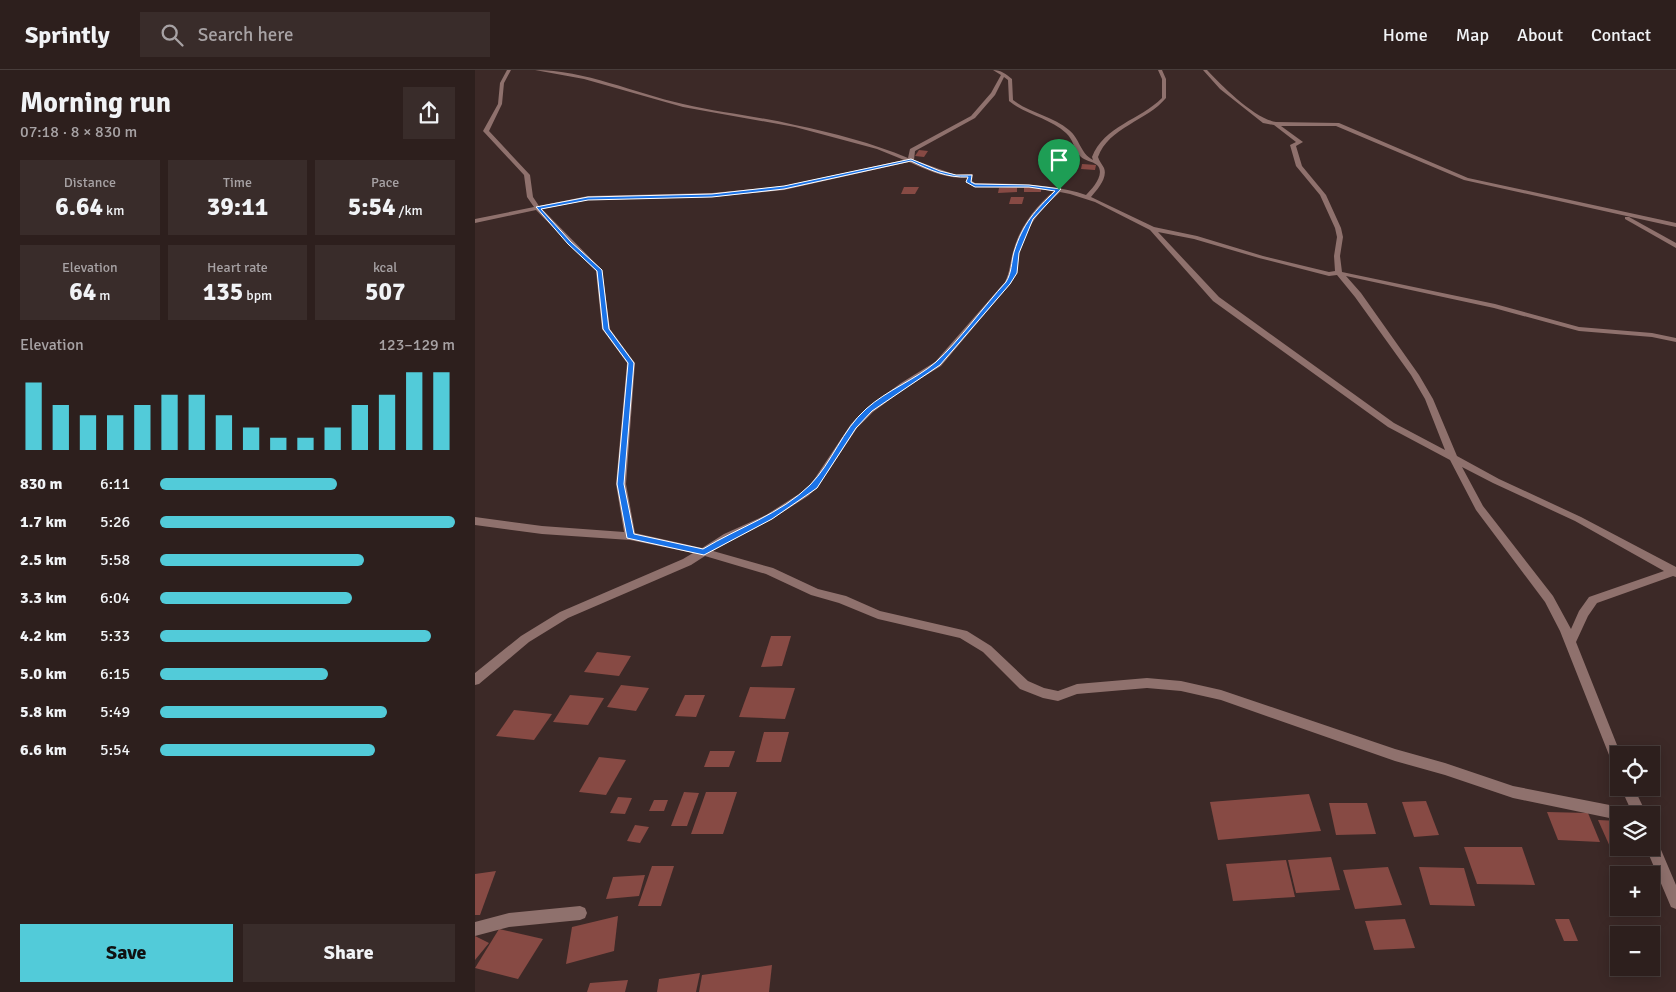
<!DOCTYPE html>
<meta charset="utf-8">
<style>
:root{--surface:#2d1f1d;--page:#392c2a;--text:#f1f3f6;--muted:#a7a2a4;--line:#483d3b;--accent:#52cbd9}
body{margin:0;font-family:Signika,sans-serif;background:var(--page);color:var(--text);height:100vh;display:flex;flex-direction:column;font-size:19px;white-space:nowrap}
*{box-sizing:border-box;margin:0}
p{font-size:16px;color:var(--muted)}
.icon{flex:none;width:28px;height:28px;fill:none;stroke:currentColor;stroke-width:2;stroke-linecap:round;stroke-linejoin:round}
.map{position:relative;flex:1;overflow:hidden}
.panel{display:flex;flex-direction:column;background:var(--surface);width:475px}
.panel>*{flex:none}
.tools{position:absolute;left:1135px;top:676px;display:grid;gap:10px}
.tools a{display:grid;place-items:center;width:50px;height:50px;border-radius:0px;background:var(--surface);box-shadow:0 2px 12px #0003,0 0 0 1px var(--line);font-size:25px}
.pin{position:absolute;display:grid;place-items:center;width:42px;height:42px;color:#fff;margin:-51px -21px;border-radius:50% 50% 50% 0;rotate:-45deg;box-shadow:0 0 5px #0007}
.pin .icon{rotate:45deg}
.round{display:grid;place-items:center;flex:none;width:52px;height:52px;border-radius:0px;background:var(--page)}
.overview{display:flex;align-items:center;justify-content:space-between;height:85px;padding:0 20px}
h1{font-size:28px;font-weight:700;line-height:38px}
.metrics{display:grid;grid-template-columns:repeat(3,1fr);gap:8px;height:85px;padding:5px 20px}
.metrics div{display:grid;align-content:center;border-radius:0px;background:var(--page);text-align:center}
.metrics b{font-size:25px;font-weight:700}
.metrics small{font-size:14px;font-weight:400}
.metrics p{font-size:14px}
.chart{height:140px;padding:10px 20px}
.chart p{display:flex;justify-content:space-between}
.chart svg{width:100%;height:90px;margin-top:5px;stroke:var(--accent);stroke-width:6}
.cta{display:flex;gap:10px;margin-top:auto;padding:10px 20px}
.cta a{flex:1;height:58px;border-radius:0px;background:var(--accent);color:#111;font-size:20px;font-weight:700;line-height:58px;text-align:center}
.cta a+a{background:var(--page);color:var(--text)}
ul{padding:0 20px;list-style:none;font-size:16px}
li{display:grid;grid-template-columns:80px 60px 1fr;align-items:center;height:38px}
li i{height:12px;border-radius:6px;background:var(--accent)}
header{display:flex;align-items:center;gap:30px;box-sizing:border-box;height:70px;padding:0 25px;background:var(--surface);border-bottom:1px solid var(--line)}
header strong{font-size:24px}
nav{display:flex;gap:28px;margin-inline-start:auto;font-size:18px}
.search{width:350px;height:45px;background:var(--page);display:flex;align-items:center;gap:12px;box-sizing:border-box;padding:0 18px;border-radius:0px;color:var(--muted);font-size:19px}
main{display:flex;flex:1;min-height:0}
.map>svg:first-child{display:block}
</style>
<header>
<strong>Sprintly</strong>
<div class="search"><svg class="icon" aria-label="search" viewBox="0 0 24 24"><circle cx="10" cy="10" r="6"/><path d="M15 15l6 6"/></svg>Search here</div>
<nav><a>Home</a><a>Map</a><a>About</a><a>Contact</a></nav>
</header>
<main>
<section class="panel">
<div class="overview"><div><h1>Morning run</h1><p>07:18 · 8 × 830 m</p></div><a class="round"><svg class="icon" aria-label="share" viewBox="0 0 24 24"><path d="M12 15V3M7 8l5-5 5 5M5 13v7h14v-7"/></svg></a></div>
<div class="metrics">
<div><p>Distance</p><b>6.64<small> km</small></b></div>
<div><p>Time</p><b>39:11</b></div>
<div><p>Pace</p><b>5:54<small> /km</small></b></div>
</div>
<div class="metrics">
<div><p>Elevation</p><b>64<small> m</small></b></div>
<div><p>Heart rate</p><b>135<small> bpm</small></b></div>
<div><p>kcal</p><b>507</b></div>
</div>
<div class="chart"><p><span>Elevation</span>123–129 m</p>
<svg viewBox="0 0 160 44" preserveAspectRatio="none"><path d="M5 44V11M15 44V22M25 44V27M35 44V27M45 44V22M55 44V17M65 44V17M75 44V27M85 44V33M95 44V38M105 44V38M115 44V33M125 44V22M135 44V17M145 44V6M155 44V6"/></svg>
</div>
<ul>
<li><b>830 m</b>6:11<i style="width:60%"></i></li>
<li><b>1.7 km</b>5:26<i style="width:100%"></i></li>
<li><b>2.5 km</b>5:58<i style="width:69%"></i></li>
<li><b>3.3 km</b>6:04<i style="width:65%"></i></li>
<li><b>4.2 km</b>5:33<i style="width:92%"></i></li>
<li><b>5.0 km</b>6:15<i style="width:57%"></i></li>
<li><b>5.8 km</b>5:49<i style="width:77%"></i></li>
<li><b>6.6 km</b>5:54<i style="width:73%"></i></li>
</ul>
<div class="cta"><a>Save</a><a>Share</a></div>
</section>
<div class="map">
<svg width="1201" height="922" viewBox="0 0 1201 922">
<rect width="100%" height="100%" fill="#3c2927"/>
<!-- building -->
<g fill="#874a44">
<polygon points="444,80 453,81 449,87 440,86"/>
<polygon points="586,93 597,94 596,99 584,99"/>
<polygon points="607,94 621,95 620,100 606,99"/>
<polygon points="429,117 444,117 440,124 426,124"/>
<polygon points="542,117 542,122 523,123 524,118"/>
<rect x="549" y="117" width="17" height="5"/>
<polygon points="536,127 549,127 547,134 534,134"/>
<polygon points="296,566 316,566 307,596 286,597"/>
<polygon points="122,582 156,586 144,606 109,602"/>
<polygon points="146,615 174,618 161,641 132,637"/>
<polygon points="275,617 320,618 310,649 264,647"/>
<polygon points="95,625 129,628 113,655 78,652"/>
<polygon points="210,625 230,625 221,647 200,646"/>
<polygon points="39,640 77,644 59,670 21,666"/>
<polygon points="289,662 314,662 306,692 281,692"/>
<polygon points="235,681 260,681 254,697 229,697"/>
<polygon points="124,687 151,690 131,725 104,722"/>
<polygon points="209,722 224,723 212,756 196,756"/>
<polygon points="231,722 262,722 248,764 216,764"/>
<polygon points="834,724 846,761 743,770 735,732"/>
<polygon points="143,727 157,728 150,744 135,743"/>
<polygon points="179,730 193,730 189,741 174,741"/>
<polygon points="951,731 964,765 939,767 927,732"/>
<polygon points="854,733 892,733 901,764 861,765"/>
<polygon points="1072,742 1113,743 1125,772 1083,770"/>
<polygon points="1123,750 1144,751 1144,779 1136,779"/>
<polygon points="160,755 174,757 165,773 152,771"/>
<polygon points="989,777 1047,777 1060,815 1002,814"/>
<polygon points="856,787 865,820 821,823 813,790"/>
<polygon points="811,790 820,827 758,831 751,794"/>
<polygon points="177,796 199,796 186,836 163,836"/>
<polygon points="913,797 927,835 880,839 868,800"/>
<polygon points="944,797 989,798 1000,836 955,835"/>
<polygon points="21,801 5,845 0,845 0,804"/>
<polygon points="170,805 164,826 131,829 138,807"/>
<polygon points="143,846 139,881 91,894 97,857"/>
<polygon points="930,849 940,878 899,880 890,851"/>
<polygon points="1080,849 1094,849 1103,871 1089,871"/>
<polygon points="24,859 68,869 43,909 0,898"/>
<polygon points="0,866 14,873 0,890"/>
<polygon points="297,895 294,922 224,922 227,905"/>
<polygon points="225,903 221,922 182,922 184,909"/>
<polygon points="153,910 150,922 112,922 115,913"/>
</g>
<g fill="none" stroke-linecap="round" stroke-linejoin="round">
<!-- street -->
<g fill="#8f716d" fill-rule="evenodd">
<path d="M32 0H36L29 13 27 34 14 61 55 105 58 127 64 136 113 126 237 123 309 116 429 90 402 79 320 57 208 37 109 9 60 0C110 0 159 23 208 34 245 43 283 46 320 55 359 63 397 73 433 88L435 79 496 46 516 23 526 5 518 0C526 0 531 4 537 9L538 30C555 43 578 46 594 60 605 69 605 83 618 90L617 87C629 56 665 50 687 28V9L683 0H687L691 9V28C672 51 634 57 623 87 624 91 627 94 629 98 633 108 622 120 616 127L679 157 722 166 788 186 854 202 860 201 859 186 862 167 860 158 845 125 821 96 815 75 821 72 799 55 788 53 745 19 728 0H732C747 16 780 49 801 52L864 53 993 108 1201 153V157L989 110 861 56H806L828 72 821 76 827 96 851 125 866 158 868 167 865 186 867 202 1020 234 1104 257 1177 263 1201 268V272L1177 267 1104 261 1019 238 871 206 886 223 944 305 958 329 982 386 1024 409 1106 447 1201 497V507L1198 506 1122 533 1113 546 1101 572 1146 685H1144V701L1139 699 1138 695 1085 561 1070 532 1001 440 975 390 913 357 738 231 675 160 620 132 595 124 585 122C566 139 550 158 544 183 542 193 541 203 536 213L466 296 432 317 398 342 382 358 342 418 333 426 297 449 257 470 238 481 298 498 343 519 371 526 405 541 492 561 516 576 553 611 569 618 583 621 602 614 672 608 706 611 746 620 920 679 970 693 1038 716 1150 738 1155 740 1157 745H1144V750L1038 728 970 705 920 691 746 630 706 621 672 618 602 624 583 631 568 628 545 619 508 582 485 568 403 549 364 533 336 525 291 504 230 486 216 495 93 548 54 572 4 614 0 615V603L46 566 85 542 208 489 218 483 155 470 67 464 0 455V447L67 456 149 462 141 414 152 293 127 259 121 201 61 140 0 153V149L59 137 52 127 49 105 8 61 23 34 25 13ZM529 7 533 10 534 31C551 45 575 48 591 63 598 69 599 79 605 86 610 91 617 91 622 95 631 104 617 119 611 125 576 113 538 114 500 113L497 111 498 104 481 105 439 90 440 81 500 48 520 25ZM434 92C453 100 472 110 493 107L491 112 499 117 554 118 579 121C560 137 544 158 538 182 535 193 535 202 530 212L460 292 426 313 392 338 376 354 336 414 327 422 291 445 249 464 227 478 160 463 151 414 160 293 135 259 127 200 67 139 113 130 237 127 309 120ZM683 162 719 169 784 188 854 206 862 205 880 227 936 305 950 329 970 380 919 353 744 227ZM987 397 1018 413 1100 451 1189 501 1114 527 1104 541 1096 559 1078 526 1008 436Z"/>
<polygon points="1150,147 1154,147 1201,173 1201,178 1150,149"/>
<polygon points="1146,718 1159,718 1172,745 1158,745"/>
<polygon points="1176,766 1181,768 1201,815 1201,839 1196,837 1171,778 1176,778"/>
<polygon points="105,836 110,838 112,843 110,848 105,850 34,857 0,866 0,852 34,843"/>
</g>
</g>
<!-- route -->
<path fill="#1a73e8" stroke="#fff" fill-rule="evenodd" d="M436 89 465 101 481 105H497L496 112 500 114 554 115 586 119 558 149 544 183 542 203 535 214 465 295 397 341 381 358 342 418 297 449 229 485 152 468 142 414 153 293 128 259 122 201 93 174 61 137 113 127 237 124 309 116ZM436 91C455 100 472 108 493 107L491 112 500 117H554L580 121C560 141 548 153 539 182 536 193 537 202 531 212 509 236 484 271 461 292 440 310 412 320 391 339 367 360 357 393 335 415 306 444 262 458 228 479L159 464 149 414 159 293 134 259 127 200 96 172 66 139 113 130 237 127 309 119Z"/>
</svg>
<div class="tools">
<a><svg class="icon" aria-label="locate" viewBox="0 0 24 24"><circle cx="12" cy="12" r="6"/><path d="M12 2v4M12 18v4M2 12h4M18 12h4"/></svg></a>
<a><svg class="icon" aria-label="layers" viewBox="0 0 24 24"><path d="M12 4l9 5-9 5-9-5zM3 14l9 5 9-5"/></svg></a>
<a>+</a>
<a>−</a>
</div>
<div class="pin" style="left:584px;top:120px;background:#1e9e55"><svg class="icon" aria-label="arrive" viewBox="0 0 24 24"><path d="M6 21V4h12l-3 4 3 4H6"/></svg></div>
</div>
</main>
